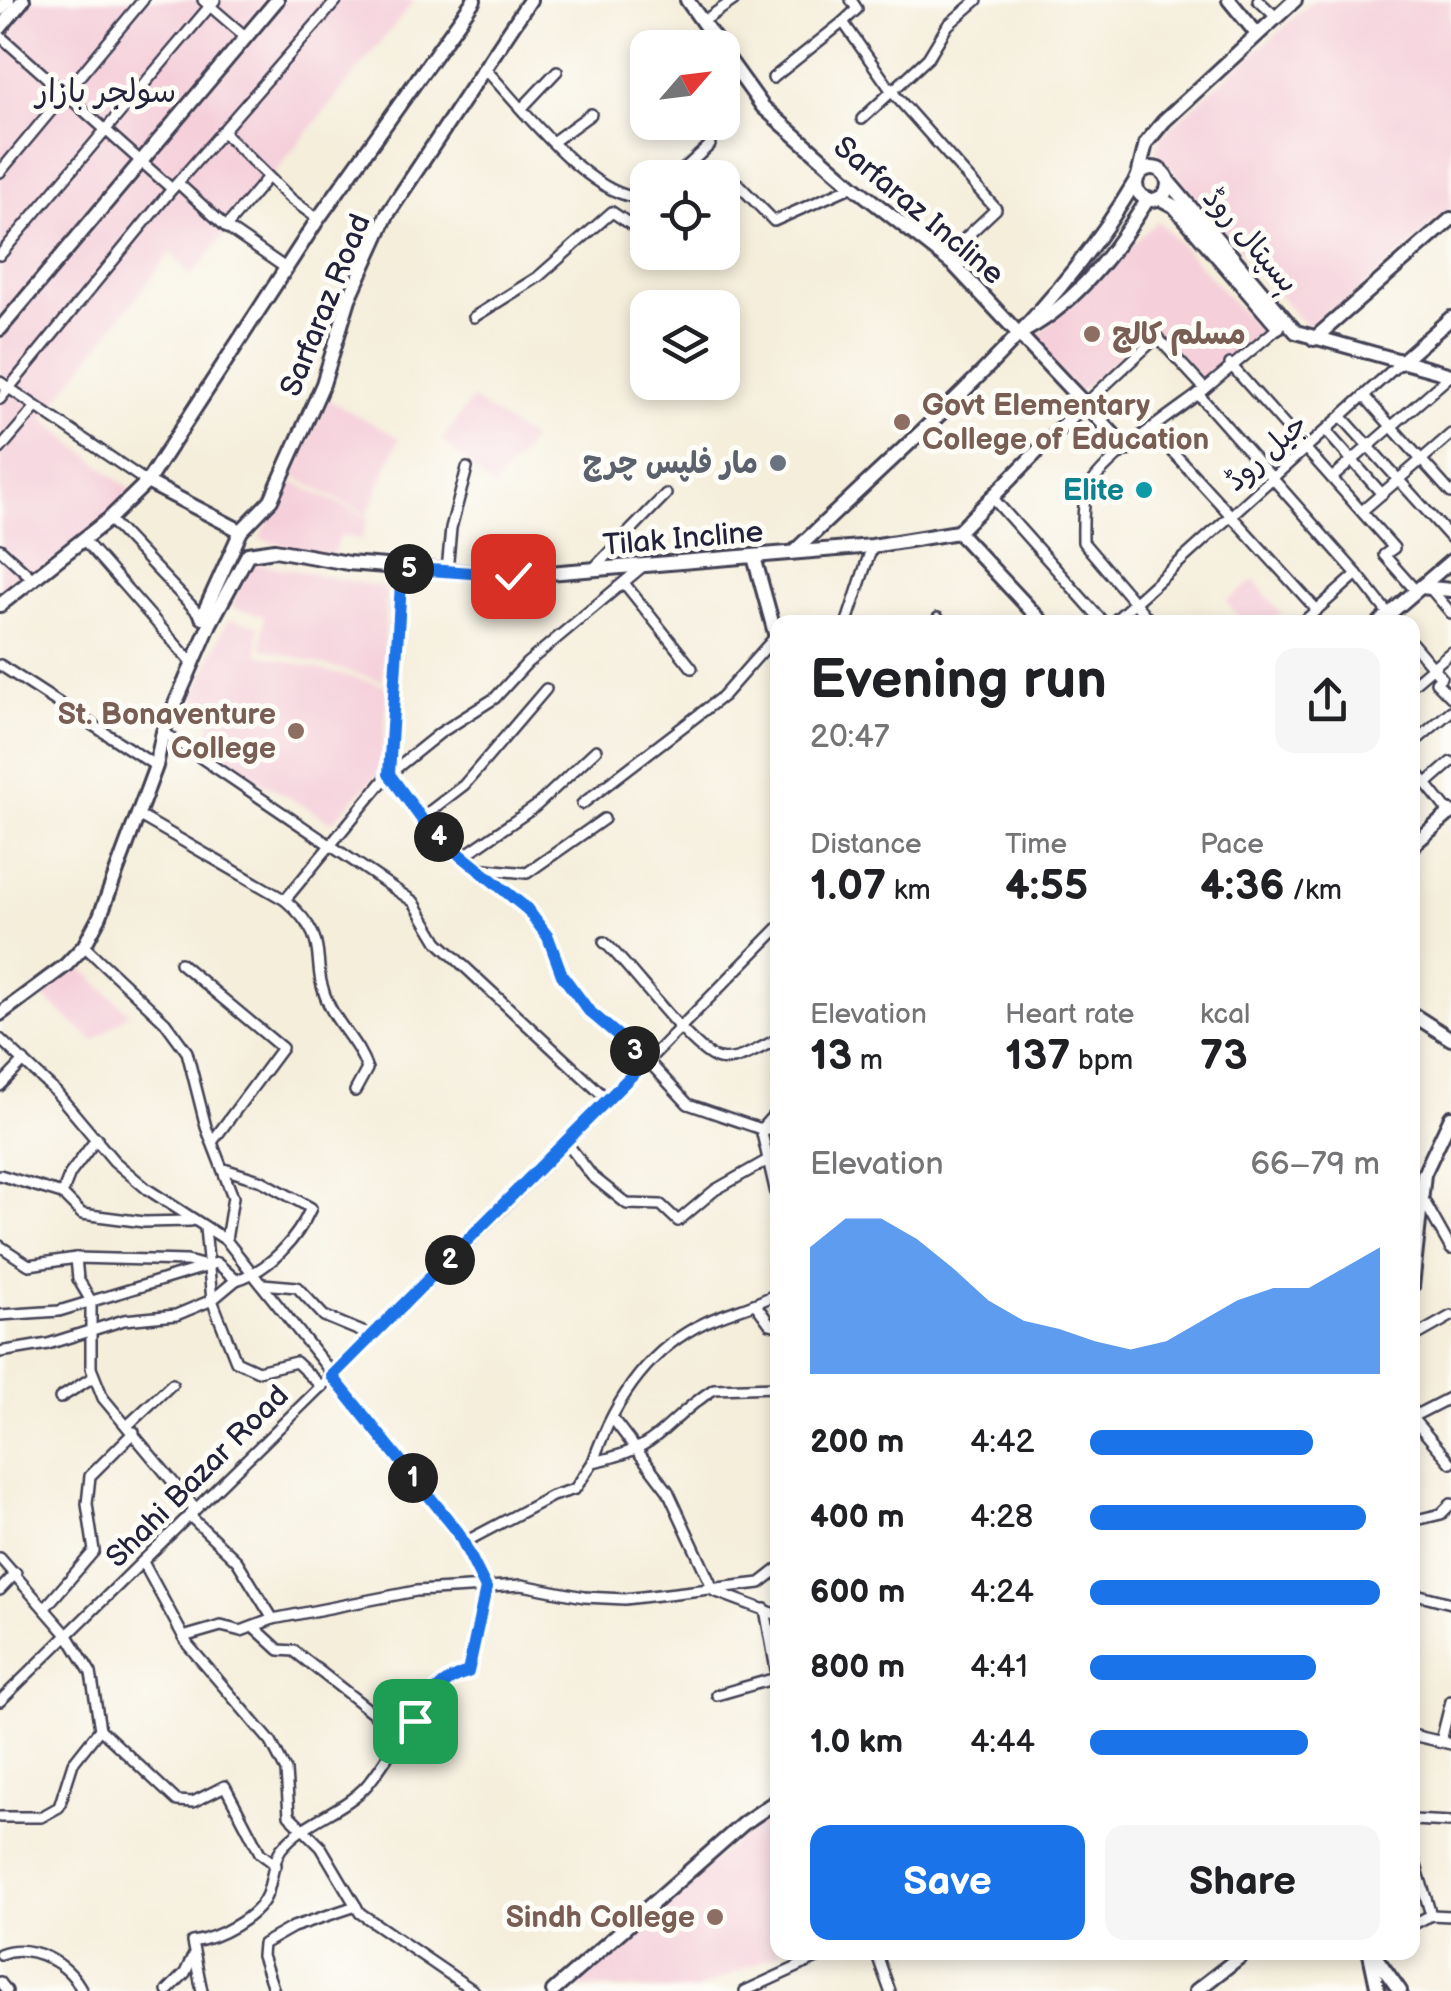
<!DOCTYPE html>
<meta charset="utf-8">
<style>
:root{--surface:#fff;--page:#f6f6f6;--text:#202124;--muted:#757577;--accent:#1a73e8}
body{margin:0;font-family:"Balsamiq Sans","Playpen Sans Arabic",sans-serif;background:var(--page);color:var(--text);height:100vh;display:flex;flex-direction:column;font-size:38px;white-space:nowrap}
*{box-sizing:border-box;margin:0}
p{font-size:32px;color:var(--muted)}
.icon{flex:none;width:55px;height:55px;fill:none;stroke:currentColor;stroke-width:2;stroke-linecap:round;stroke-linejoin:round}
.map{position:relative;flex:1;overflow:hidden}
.side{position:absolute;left:770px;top:615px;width:650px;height:1345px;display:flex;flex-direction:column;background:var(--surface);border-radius:20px;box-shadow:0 5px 15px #0003}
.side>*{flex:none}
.needle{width:65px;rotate:62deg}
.fabs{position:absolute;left:630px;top:30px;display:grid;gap:20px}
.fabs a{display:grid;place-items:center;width:110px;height:110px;border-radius:20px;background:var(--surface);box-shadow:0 5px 15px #0003;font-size:50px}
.pin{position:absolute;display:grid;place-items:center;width:85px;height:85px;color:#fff;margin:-42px;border-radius:20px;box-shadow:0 5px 15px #0006}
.km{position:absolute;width:50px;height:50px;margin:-25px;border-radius:50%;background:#222;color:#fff;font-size:28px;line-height:50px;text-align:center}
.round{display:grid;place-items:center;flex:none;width:105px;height:105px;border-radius:20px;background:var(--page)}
.head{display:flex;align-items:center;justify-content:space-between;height:170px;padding:0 40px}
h1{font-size:55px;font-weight:800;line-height:75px}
.figures{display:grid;grid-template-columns:repeat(3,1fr);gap:15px;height:170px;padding:10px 40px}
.figures div{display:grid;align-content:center}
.figures b{font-size:42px;font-weight:800}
.figures small{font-size:28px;font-weight:400}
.figures p{font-size:28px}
.chart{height:280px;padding:20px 40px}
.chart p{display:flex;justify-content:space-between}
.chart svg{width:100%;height:180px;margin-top:10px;fill:var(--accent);opacity:.7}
.button{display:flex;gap:20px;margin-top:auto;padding:20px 40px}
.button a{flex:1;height:115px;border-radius:20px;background:var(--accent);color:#fff;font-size:40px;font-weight:800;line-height:115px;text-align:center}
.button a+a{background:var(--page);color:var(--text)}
ul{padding:0 40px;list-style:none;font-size:32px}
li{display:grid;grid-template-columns:160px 120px 1fr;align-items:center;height:75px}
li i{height:25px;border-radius:12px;background:var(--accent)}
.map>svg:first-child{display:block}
</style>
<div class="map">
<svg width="1451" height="1991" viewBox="0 0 1451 1991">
<rect width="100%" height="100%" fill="#fdfcf7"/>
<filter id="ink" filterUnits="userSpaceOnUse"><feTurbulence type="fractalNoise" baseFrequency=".01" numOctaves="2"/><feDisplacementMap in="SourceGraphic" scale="20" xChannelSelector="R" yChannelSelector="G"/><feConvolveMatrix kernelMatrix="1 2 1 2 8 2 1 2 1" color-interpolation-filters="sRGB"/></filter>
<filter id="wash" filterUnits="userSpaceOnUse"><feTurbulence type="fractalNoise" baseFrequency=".0048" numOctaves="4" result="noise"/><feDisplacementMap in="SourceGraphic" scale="40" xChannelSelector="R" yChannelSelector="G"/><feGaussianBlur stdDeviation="2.25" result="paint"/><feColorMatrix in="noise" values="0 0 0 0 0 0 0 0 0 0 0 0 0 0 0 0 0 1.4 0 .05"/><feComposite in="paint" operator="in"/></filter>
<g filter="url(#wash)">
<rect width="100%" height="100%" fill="#f5eedb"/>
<!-- built -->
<g fill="#f5cfda">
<polygon points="7,0 415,0 191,276 171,252 43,418 136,495 0,605 0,9"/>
<polygon points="1314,0 1451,0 1451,209 1312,334 1155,150 1160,136"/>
<polygon points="1158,220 1260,332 1202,380 1152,326 1079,392 1032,341"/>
<polygon points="327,399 399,438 367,515 293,476"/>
<polygon points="472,399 532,440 493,489 442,440"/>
<polygon points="291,481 368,517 362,539 340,536 330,560 259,538"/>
<polygon points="250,562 386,588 383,681 262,648 264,616 231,607"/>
<polygon points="1254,580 1281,614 1269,622 1243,622 1226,602"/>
<polygon points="228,619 258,625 258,654 388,686 381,771 332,822 203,748 214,713 194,697"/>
<polygon points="78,964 129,1013 94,1041 39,993"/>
<polygon points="777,1813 779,1953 695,1991 571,1987 750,1829"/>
</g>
</g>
<g filter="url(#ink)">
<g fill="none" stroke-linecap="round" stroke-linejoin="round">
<defs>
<g id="street">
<polyline points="203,0 246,37"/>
<polyline points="1258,0 1276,17"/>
<polyline points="702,22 734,0"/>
<polyline points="843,22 857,9 851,0"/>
<polyline points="0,36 172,189"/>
<path d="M485 69C519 104 596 207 648 197"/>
<polyline points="773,78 843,22 893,93 996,209 945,257"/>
<polyline points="522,108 557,71"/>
<polyline points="862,119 928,58 948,25 977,0"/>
<polyline points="222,131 291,199 318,219"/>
<polyline points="554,141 591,114"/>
<polyline points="0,172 143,0"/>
<polyline points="674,178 710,145"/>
<polyline points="178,183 226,227 287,269"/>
<polyline points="737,183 774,221 853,186"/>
<polyline points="226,227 268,177"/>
<polyline points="0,255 215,0"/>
<polyline points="474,317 538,277 612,212 648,236"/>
<polyline points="1230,364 1394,548 1384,555 1416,591"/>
<polyline points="0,382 147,482"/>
<polyline points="1198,394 1357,574"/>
<polyline points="1364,396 1451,493"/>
<polyline points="0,399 172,189 337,0"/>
<polyline points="1083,406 1157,337 1205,389 1279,327"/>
<polyline points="1342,417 1451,538"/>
<polyline points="1151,428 1317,610"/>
<polyline points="1326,431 1382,494"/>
<polyline points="0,449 36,407"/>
<polyline points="1332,478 1451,375"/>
<polyline points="991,496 1103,622"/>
<polyline points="1362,511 1451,434"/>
<polyline points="109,519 204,619"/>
<polyline points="84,540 192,663"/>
<polyline points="0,549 33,579"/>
<polyline points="402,568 389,774 429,829 527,909 548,937 562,975 589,1011 647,1060 688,1104 761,1129 778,1129"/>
<polyline points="593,569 666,494"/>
<polyline points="447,571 451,528 467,468"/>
<polyline points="624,583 692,668"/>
<polyline points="1430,588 1451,613"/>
<polyline points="847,622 872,546"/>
<polyline points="937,622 938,618"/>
<polyline points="1113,622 1400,363"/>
<path d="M1151 622 1083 542C1083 526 1082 509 1086 494 1095 464 1178 410 1205 389"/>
<polyline points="1303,622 1357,574 1395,622"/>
<polyline points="1412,643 1441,677 1436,682 1451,697"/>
<polyline points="0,665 156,766"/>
<polyline points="1412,685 1451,652"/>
<polyline points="163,732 414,902 438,942 609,1101"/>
<polyline points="1412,744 1451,711"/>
<polyline points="1412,766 1451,815"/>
<polyline points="1427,783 1451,762"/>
<polyline points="582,804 723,696 775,637"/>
<polyline points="138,815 285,900"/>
<polyline points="421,818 464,785 546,689"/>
<polyline points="462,857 535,807 596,750"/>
<polyline points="476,868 527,873 604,819"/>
<path d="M604 942C630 964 694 1055 719 1059 737 1063 761 1047 778 1039"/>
<polyline points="84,946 165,1022 187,1052 206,1127 233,1197 226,1240"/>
<polyline points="180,963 282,1048 212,1142"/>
<path d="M0 1039 56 1092 114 1161 147 1189 226 1240 458 1532 486 1587 468 1673C422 1683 397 1751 367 1785 343 1812 304 1820 281 1849 273 1860 272 1881 267 1894 258 1918 216 1939 192 1942L202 1991"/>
<polyline points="0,1086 24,1061"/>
<path d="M355 1091 367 1069C359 1044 341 1029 330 1007 306 959 336 944 285 900L389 774 440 733 495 698 527 663 642 567"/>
<polyline points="761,1129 778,1202"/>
<polyline points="761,1129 778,1110"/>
<polyline points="566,1142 592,1176 627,1204 661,1205 678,1221 715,1190 766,1161"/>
<polyline points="0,1175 62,1194 82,1214 144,1222 191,1221"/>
<polyline points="62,1194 70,1174 97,1138"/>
<polyline points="1423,1199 1451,1249"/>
<polyline points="205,1228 212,1300 236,1361 258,1371 296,1362 322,1387"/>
<path d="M0 1246 29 1265 76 1258 187 1261 206 1266 217 1263 236 1280C270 1270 297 1239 311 1208L262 1181 224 1169"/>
<polyline points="76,1258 78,1279 91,1301 91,1368 103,1398 193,1506 192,1518 237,1561 273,1619"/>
<polyline points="262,1284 297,1287 324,1316 372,1336"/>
<polyline points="756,1305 770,1324 778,1326"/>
<polyline points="0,1315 59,1311 205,1267"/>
<polyline points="1412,1338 1451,1316"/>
<polyline points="0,1352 48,1344 124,1320 176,1315 212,1300 236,1280"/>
<polyline points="60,1398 93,1377"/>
<polyline points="1412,1417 1451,1397"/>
<polyline points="1412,1418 1451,1463"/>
<polyline points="613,1419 668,1491 714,1591 778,1615"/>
<polyline points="128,1425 172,1384"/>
<path d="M593 1462C613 1403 648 1349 706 1322 730 1311 755 1306 778 1293"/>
<polyline points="1412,1521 1441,1514 1451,1504"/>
<path d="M463 1543 552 1496 575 1489 593 1462C664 1448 661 1423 714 1389L778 1387"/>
<polyline points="0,1558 69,1637 91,1673 100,1729 73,1763 59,1807 41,1817 0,1817"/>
<polyline points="144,1564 188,1645 271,1742 286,1771 289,1815 321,1847 360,1913 474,1991"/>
<polyline points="0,1590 16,1573"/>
<polyline points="1412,1593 1451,1603"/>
<polyline points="45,1608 94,1551 87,1504 90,1476 134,1432"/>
<polyline points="765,1609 778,1681"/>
<polyline points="254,1627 279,1650 294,1651 401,1735"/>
<polyline points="183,1637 221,1626 241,1631 273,1619 416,1591 522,1585 584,1597 625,1599 760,1583 778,1569"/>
<polyline points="717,1695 776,1678"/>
<polyline points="0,1701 503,1208 778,928"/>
<polyline points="100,1729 177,1801 193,1802 225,1786 260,1853 276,1865"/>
<polyline points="1412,1735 1451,1744"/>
<polyline points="1441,1741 1451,1701"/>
<polyline points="1412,1820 1451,1822"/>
<polyline points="1412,1852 1431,1915"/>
<polyline points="1412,1925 1431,1915 1451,1916"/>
<polyline points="876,1952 890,1991"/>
<path d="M0 1954C30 1942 70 1963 82 1991"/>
<polyline points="0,1982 7,1991"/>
<polyline points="167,1991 185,1973 192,1958"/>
<polyline points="274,1991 262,1956 263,1944 293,1927 356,1906"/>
<polyline points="745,1991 830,1952"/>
</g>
<g id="secondary">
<polyline points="687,0 721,48"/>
<polyline points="1229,0 1257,34"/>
<polyline points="0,9 8,0"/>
<polyline points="0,28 23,0"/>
<polyline points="722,50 763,107 853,186 954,265 1127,449"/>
<circle cx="1152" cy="184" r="16"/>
<polyline points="1138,176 1146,143 1164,121 1295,0"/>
<polyline points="1168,181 1296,332 1451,375"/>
<polyline points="1159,198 1174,206 1278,327"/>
<polyline points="0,329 277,0"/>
<path d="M1026 330C1078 302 1117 248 1148 199"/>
<polyline points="1314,339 1451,219"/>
<polyline points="1400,363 1451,318"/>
<polyline points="147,482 241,531"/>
<polyline points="958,532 1082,406"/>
<polyline points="958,532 1042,622"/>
<path d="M794 552C913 436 1051 325 1136 180"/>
<polyline points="754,557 778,644"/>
<polyline points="1421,587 1451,590"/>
<polyline points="0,605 109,519 147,482 318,219 474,0"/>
<polyline points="202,617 241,531 271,500 323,384 349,299 387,215 530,0"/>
<polyline points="1380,622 1451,561"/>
<polyline points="1412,846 1451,812"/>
<polyline points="0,1014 66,965 84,946 100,916 156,766 163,732 210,624 248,554 275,550 348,563 513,576 872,546 958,532"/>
<polyline points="1412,1014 1451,1039"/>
<polyline points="1412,1287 1424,1174 1451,1117"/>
<polyline points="1372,1952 1400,1991"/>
<polyline points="1370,1954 1378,1991"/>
<polyline points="553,1991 744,1823 778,1800"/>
<polyline points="1196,1991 1246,1952"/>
</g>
</defs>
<!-- street casing -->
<use href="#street" stroke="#424153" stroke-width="14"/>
<!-- secondary casing -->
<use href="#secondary" stroke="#424153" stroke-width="18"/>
<!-- street -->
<use href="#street" stroke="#fff" stroke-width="9"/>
<!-- secondary -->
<use href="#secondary" stroke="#fff" stroke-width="12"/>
</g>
</g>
<g fill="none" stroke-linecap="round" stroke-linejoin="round" filter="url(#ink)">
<defs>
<path id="route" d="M415 1721C429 1698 441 1679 468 1672L486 1588 458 1532 332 1376 647 1060 589 1011 562 975 548 937 527 909 429 829 389 774 402 568 513 576"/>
</defs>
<!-- route casing -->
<use href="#route" stroke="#fff" stroke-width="20"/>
<!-- route -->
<use href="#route" stroke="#1a73e8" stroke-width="12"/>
</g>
<!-- markers -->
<g fill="#8d6e63" stroke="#fdfcf7" stroke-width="4">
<circle cx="1092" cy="334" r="10"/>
<circle cx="902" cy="422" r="10"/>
<circle cx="296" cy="731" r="10"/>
<circle cx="715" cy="1917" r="10"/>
</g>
<circle fill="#6b7280" stroke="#fdfcf7" stroke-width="4" cx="778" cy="463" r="10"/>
<circle fill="#0f9aa8" stroke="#fdfcf7" stroke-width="4" cx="1144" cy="490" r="10"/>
<g text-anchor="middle" stroke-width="10" stroke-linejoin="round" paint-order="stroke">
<!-- street labels -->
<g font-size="30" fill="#22223b" stroke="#fdfcf7">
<text transform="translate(919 210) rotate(40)" y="10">Sarfaraz Incline</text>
<text transform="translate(1251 240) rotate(49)" y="10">ہسپتال روڈ</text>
<text transform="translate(325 305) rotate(-68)" y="10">Sarfaraz Road</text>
<text transform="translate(1266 452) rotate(-42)" y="10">جیل روڈ</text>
<text transform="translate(683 538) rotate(-5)" y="10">Tilak Incline</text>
<text transform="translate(197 1476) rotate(-45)" y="10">Shahi Bazar Road</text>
</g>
<!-- education labels -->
<g font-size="30" font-weight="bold" fill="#785e54" stroke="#fdfcf7" text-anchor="start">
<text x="1112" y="344">مسلم کالج</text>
<text x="922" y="415">Govt Elementary<tspan x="922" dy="34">College of Education</tspan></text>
<text x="276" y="724" text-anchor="end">St. Bonaventure<tspan x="276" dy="34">College</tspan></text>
<text x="695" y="1927" text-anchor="end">Sindh College</text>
</g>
<!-- worship labels -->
<g font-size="30" font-weight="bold" fill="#5b616d" stroke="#fdfcf7" text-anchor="end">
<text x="758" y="473">مار فلپس چرچ</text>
</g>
<!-- culture labels -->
<g font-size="30" font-weight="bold" fill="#0d838f" stroke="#fdfcf7" text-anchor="end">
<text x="1124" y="500">Elite</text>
</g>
<!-- neighbourhood labels -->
<g font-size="32" fill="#22223b" stroke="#fdfcf7">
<text x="106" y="102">سولجر بازار</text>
</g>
</g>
</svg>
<div class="fabs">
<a><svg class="needle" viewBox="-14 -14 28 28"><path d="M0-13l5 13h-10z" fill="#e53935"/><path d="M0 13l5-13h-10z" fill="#757577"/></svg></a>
<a><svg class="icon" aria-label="locate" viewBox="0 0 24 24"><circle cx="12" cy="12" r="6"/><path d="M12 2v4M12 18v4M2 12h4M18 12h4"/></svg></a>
<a><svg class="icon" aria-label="layers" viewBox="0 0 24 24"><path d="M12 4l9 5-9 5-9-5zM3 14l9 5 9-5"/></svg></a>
</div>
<div class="pin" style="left:415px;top:1721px;background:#1e9e55"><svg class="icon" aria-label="arrive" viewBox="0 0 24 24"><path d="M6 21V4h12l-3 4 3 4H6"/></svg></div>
<div class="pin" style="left:513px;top:576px;background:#d93025"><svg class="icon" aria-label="check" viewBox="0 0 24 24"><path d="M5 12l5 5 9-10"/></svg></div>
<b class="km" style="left:413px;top:1478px">1</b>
<b class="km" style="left:450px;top:1260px">2</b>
<b class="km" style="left:635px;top:1051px">3</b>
<b class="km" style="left:439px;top:837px">4</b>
<b class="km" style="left:409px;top:569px">5</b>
<section class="side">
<div class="head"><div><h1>Evening run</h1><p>20:47</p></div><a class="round"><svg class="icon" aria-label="share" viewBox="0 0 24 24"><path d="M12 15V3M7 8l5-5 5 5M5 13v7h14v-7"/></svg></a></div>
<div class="figures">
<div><p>Distance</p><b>1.07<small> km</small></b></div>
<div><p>Time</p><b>4:55</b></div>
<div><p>Pace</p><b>4:36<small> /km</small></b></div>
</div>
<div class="figures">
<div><p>Elevation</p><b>13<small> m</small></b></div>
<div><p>Heart rate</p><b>137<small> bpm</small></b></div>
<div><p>kcal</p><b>73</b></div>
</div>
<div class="chart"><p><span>Elevation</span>66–79 m</p>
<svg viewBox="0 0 160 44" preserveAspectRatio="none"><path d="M0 44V13L10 6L20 6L30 11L40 18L50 26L60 31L70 33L80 36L90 38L100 36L110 31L120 26L130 23L140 23L150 18L160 13V44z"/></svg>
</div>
<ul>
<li><b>200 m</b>4:42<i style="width:77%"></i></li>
<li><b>400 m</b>4:28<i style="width:95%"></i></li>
<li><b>600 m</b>4:24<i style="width:100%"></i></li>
<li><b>800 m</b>4:41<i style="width:78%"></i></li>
<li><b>1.0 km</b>4:44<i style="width:75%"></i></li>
</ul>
<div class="button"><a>Save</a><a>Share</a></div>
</section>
</div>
